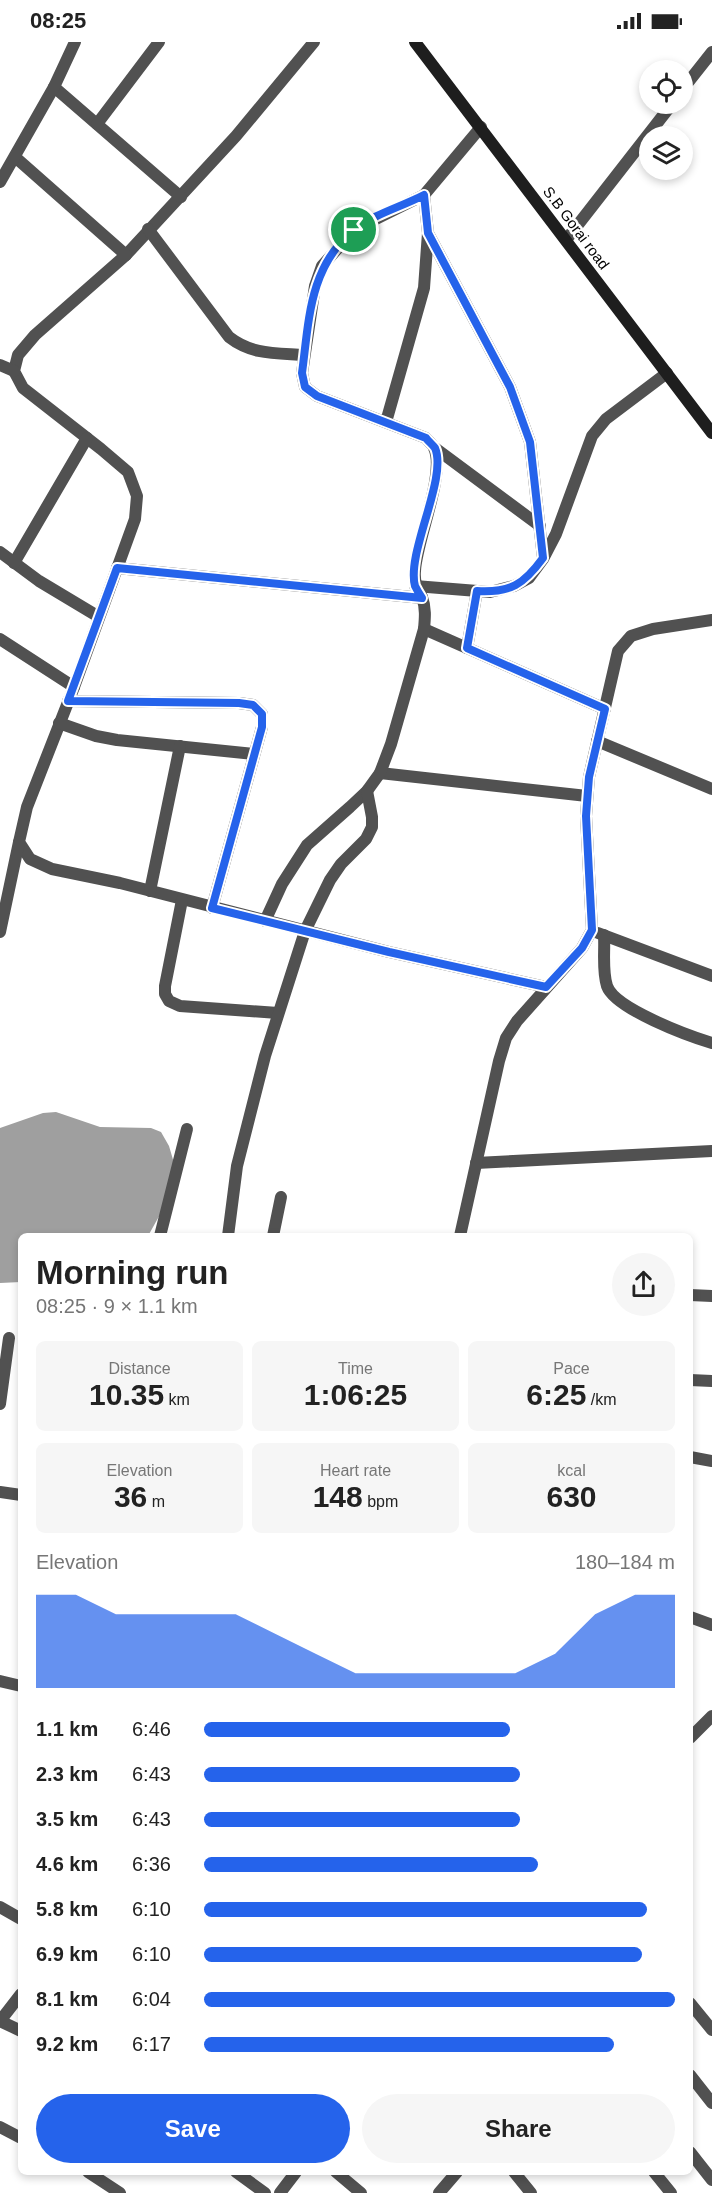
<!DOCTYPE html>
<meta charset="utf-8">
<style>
:root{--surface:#fff;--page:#f6f6f6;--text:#222;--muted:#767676;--accent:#2563eb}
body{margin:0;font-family:Arial,sans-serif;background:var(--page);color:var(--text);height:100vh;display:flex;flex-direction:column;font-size:22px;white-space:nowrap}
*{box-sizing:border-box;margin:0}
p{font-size:20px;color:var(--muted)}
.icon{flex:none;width:33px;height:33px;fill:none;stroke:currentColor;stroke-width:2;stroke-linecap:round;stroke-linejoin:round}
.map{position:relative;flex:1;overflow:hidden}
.side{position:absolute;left:18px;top:1191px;width:675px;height:942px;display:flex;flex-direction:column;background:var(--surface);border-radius:9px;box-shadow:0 3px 9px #0003}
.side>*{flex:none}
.controls{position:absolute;left:639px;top:18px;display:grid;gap:12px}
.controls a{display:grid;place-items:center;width:54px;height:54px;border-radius:50%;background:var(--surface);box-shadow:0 3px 9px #0003;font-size:30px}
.pin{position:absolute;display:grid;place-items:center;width:51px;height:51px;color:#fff;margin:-26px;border:3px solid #fff;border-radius:50%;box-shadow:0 2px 6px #0007}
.round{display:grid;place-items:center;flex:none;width:63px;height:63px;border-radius:32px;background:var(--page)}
.overview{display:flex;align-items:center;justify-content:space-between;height:102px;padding:0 18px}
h1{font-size:33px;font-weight:600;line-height:45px}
.figures{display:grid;grid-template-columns:repeat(3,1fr);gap:9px;height:102px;padding:6px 18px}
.figures div{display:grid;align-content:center;border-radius:9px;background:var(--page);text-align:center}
.figures b{font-size:30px;font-weight:600}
.figures small{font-size:16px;font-weight:400}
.figures p{font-size:16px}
.chart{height:168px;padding:12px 18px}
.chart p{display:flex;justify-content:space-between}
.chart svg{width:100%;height:108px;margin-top:6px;fill:var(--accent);opacity:.7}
.action{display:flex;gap:12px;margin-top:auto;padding:12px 18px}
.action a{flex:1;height:69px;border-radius:36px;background:var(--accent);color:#fff;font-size:24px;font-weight:600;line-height:69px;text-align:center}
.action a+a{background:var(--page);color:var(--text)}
ul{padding:0 18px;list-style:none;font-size:20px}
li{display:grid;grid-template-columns:96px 72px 1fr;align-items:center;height:45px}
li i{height:15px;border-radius:8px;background:var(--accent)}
.status{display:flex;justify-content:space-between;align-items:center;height:42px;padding:0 30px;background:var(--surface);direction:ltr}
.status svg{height:16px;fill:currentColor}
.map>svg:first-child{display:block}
</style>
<div class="status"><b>08:25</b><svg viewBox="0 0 49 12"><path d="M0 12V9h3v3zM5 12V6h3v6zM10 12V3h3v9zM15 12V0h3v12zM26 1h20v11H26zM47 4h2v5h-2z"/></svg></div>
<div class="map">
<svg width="712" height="2151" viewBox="0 0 712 2151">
<rect width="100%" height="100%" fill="#fff"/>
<!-- water -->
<polygon fill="#9f9f9f" points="56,1070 100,1085 151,1086 161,1090 169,1104 174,1121 162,1169 148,1194 21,1194 21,1240 0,1241 0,1086 43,1071"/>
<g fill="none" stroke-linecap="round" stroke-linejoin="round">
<!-- street -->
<g stroke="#515151" stroke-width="12">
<polyline points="314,0 236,94 126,213 35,293 18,313 14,329 23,346 101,407 128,430 137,454 135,477 74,645 27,765 19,800 30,817 52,827 120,841 389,910 546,945"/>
<polyline points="54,45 181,155"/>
<polyline points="682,48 712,10"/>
<polyline points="97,82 159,0"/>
<polyline points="15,115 126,213"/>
<polyline points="0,140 54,45 75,0"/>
<path d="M148 187 229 295C252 313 276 311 304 313"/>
<polyline points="428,191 510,345 530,400 543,516"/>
<polyline points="566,198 672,62"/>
<polyline points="0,323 14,329"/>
<polyline points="386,380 424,246 428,191 424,153"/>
<polyline points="435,406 540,484"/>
<polyline points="0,510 39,539 99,575"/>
<polyline points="14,521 87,396"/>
<polyline points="117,526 422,556"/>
<polyline points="415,544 490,550 514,544 529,536 543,517 556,492 592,394 606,377 667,331"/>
<polyline points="424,587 605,667"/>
<polyline points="0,597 74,645"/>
<polyline points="467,606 477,549"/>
<polyline points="68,659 239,661 253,663 262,672 262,685 212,866"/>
<polyline points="59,681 96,694 117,698 254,712"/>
<polyline points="597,699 712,747"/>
<polyline points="380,731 587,754"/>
<polyline points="150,849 180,704"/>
<polyline points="182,858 165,944 165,952 169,959 180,964 278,971"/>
<path d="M265 879 282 842 307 803 350 765 367 749 380 731 391 702 424 587C425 576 426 566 422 555 417 546 414 540 415 529 416 500 446 431 434 406 433 403 428 399 426 396L317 354 305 345 302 331 315 244 322 224 354 188 424 153 481 85"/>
<polyline points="0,890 19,800"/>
<polyline points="598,891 712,934"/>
<path d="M604 893C605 909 602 929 607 944 615 967 689 994 712 1001"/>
<polyline points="476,1121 712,1109"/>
<polyline points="160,1194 187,1087"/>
<polyline points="228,1194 237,1124 265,1014 305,889 330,838 341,822 366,797 372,785 372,775 367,749"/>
<polyline points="273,1194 281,1155"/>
<polyline points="460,1194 499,1019 506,996 517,979 582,906 592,888 586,774 589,735 618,609 631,594 653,587 712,578"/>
<polyline points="690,1253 712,1254"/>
<polyline points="690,1338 712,1339"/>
<polyline points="0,1362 9,1296"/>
<polyline points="690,1415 712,1419"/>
<polyline points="0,1450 21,1453"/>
<polyline points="690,1575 712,1583"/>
<polyline points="0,1639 21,1644"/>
<polyline points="690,1696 712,1674"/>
<polyline points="0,1865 21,1877"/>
<polyline points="21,1952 0,1979 21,1989"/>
<polyline points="690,1961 712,1988"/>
<polyline points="690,2033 712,2061"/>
<polyline points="0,2085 21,2096"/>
<polyline points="690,2110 712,2138"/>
<polyline points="88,2130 120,2151"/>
<polyline points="236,2130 265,2151"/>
<polyline points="336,2130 361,2151"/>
<polyline points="514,2130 531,2151"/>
<polyline points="654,2130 671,2151"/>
<polyline points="280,2151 296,2130"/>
<polyline points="439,2151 457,2130"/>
</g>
<!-- secondary -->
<polyline stroke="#1e1e1e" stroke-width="12" points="415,0 712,391"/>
</g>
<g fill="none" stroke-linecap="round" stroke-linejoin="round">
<defs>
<path id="route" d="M424 153 428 191 510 345 530 400 543 516C524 542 511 551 477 549L467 606 605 667 589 735 586 774 592 888 582 906 546 945 389 910 212 866 262 685V672L253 663 239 661 68 659 117 526 422 556C420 553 417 548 415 544 406 511 448 436 435 406 433 403 428 399 426 396L317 354 305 345 302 331C309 279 309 224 354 188 374 172 401 165 424 153Z"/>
</defs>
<!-- route casing -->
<use href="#route" stroke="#fff" stroke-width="12"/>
<!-- route -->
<use href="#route" stroke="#2563eb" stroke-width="8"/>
</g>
<g text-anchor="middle" stroke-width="5" stroke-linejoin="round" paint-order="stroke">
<!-- street labels -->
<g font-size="15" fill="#000" stroke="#fff">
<text transform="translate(576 186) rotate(53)" y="5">S.B Gorai road</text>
</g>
</g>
</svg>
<div class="controls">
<a><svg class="icon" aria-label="locate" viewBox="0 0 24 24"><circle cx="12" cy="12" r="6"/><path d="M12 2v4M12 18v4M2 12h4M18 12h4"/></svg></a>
<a><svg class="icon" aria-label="layers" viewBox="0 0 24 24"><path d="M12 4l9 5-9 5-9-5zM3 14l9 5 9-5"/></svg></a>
</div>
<div class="pin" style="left:354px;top:188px;background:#1e9e55"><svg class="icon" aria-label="arrive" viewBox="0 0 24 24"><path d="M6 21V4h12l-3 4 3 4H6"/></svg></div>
<section class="side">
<div class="overview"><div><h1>Morning run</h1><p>08:25 · 9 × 1.1 km</p></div><a class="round"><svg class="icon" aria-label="share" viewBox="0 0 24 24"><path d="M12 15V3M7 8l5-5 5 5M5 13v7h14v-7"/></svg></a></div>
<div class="figures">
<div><p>Distance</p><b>10.35<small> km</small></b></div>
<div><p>Time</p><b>1:06:25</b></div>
<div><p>Pace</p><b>6:25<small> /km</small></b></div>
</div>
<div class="figures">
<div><p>Elevation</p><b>36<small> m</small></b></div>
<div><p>Heart rate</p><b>148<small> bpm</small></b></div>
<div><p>kcal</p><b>630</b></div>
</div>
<div class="chart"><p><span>Elevation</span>180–184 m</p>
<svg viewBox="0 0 160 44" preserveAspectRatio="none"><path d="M0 44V6L10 6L20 14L30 14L40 14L50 14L60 22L70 30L80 38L90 38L100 38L110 38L120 38L130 30L140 14L150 6L160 6V44z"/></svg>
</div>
<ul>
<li><b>1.1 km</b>6:46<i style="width:65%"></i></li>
<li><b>2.3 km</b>6:43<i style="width:67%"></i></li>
<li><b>3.5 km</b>6:43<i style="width:67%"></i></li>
<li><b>4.6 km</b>6:36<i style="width:71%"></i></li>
<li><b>5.8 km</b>6:10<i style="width:94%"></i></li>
<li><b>6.9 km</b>6:10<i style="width:93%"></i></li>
<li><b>8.1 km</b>6:04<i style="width:100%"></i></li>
<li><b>9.2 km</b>6:17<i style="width:87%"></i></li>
</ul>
<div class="action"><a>Save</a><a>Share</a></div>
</section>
</div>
